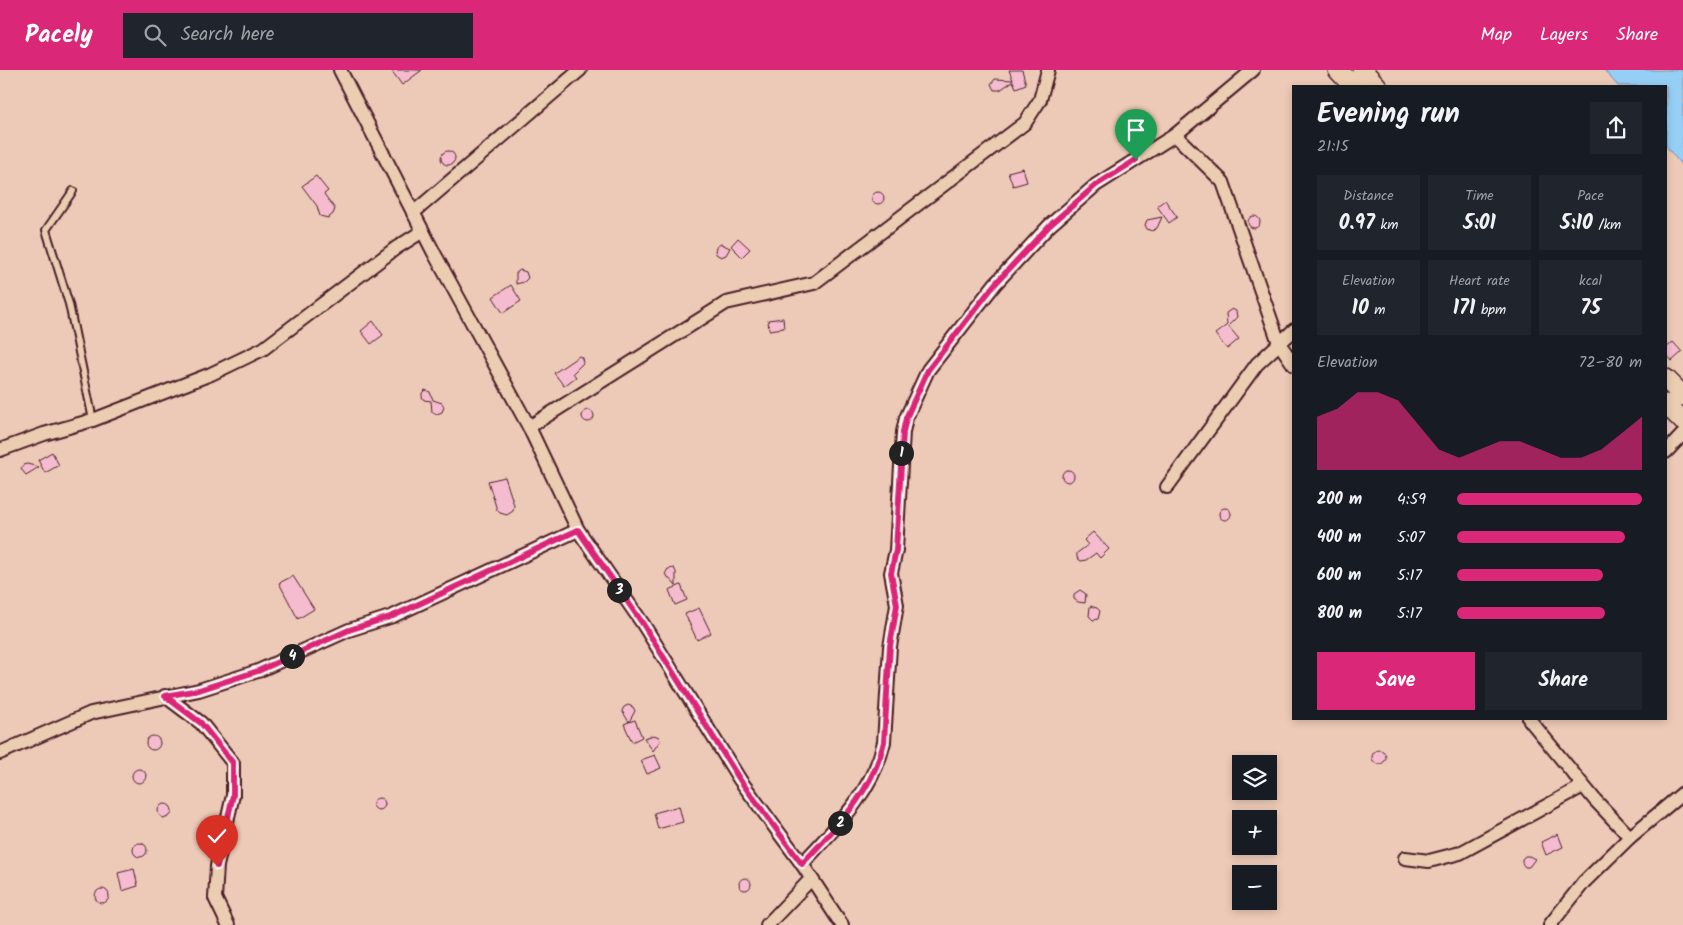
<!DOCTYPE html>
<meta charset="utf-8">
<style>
:root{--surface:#171b24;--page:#20242c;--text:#f1f3f6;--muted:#9ea1a6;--accent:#db2777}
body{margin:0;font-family:Kalam,sans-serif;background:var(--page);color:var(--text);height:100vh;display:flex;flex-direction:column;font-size:19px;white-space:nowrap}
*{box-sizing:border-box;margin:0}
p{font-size:16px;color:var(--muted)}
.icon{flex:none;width:28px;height:28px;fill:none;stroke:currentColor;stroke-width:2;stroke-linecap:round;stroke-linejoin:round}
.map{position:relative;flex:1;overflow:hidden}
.sheet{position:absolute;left:1292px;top:15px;width:375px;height:635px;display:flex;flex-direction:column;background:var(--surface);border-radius:0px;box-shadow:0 2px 8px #0003}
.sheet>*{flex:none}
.buttons{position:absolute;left:1232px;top:685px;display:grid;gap:10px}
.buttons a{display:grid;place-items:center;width:45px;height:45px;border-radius:0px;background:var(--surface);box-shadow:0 2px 8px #0003;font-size:25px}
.pin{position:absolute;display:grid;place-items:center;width:42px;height:42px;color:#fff;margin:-51px -21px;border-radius:50% 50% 50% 0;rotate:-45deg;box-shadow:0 0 5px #0007}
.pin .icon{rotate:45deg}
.km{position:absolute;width:25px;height:25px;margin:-12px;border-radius:50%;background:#222;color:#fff;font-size:14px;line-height:25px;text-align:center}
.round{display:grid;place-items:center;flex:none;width:52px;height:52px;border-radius:0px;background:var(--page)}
.overview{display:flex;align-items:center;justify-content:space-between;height:85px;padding:0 25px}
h1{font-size:28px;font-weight:800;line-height:38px}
.figures{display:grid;grid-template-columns:repeat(3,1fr);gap:8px;height:85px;padding:5px 25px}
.figures div{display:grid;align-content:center;border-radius:0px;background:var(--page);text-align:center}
.figures b{font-size:21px;font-weight:800}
.figures small{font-size:14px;font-weight:400}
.figures p{font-size:14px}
.chart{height:140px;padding:10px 25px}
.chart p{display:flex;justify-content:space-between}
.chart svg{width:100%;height:90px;margin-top:5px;fill:var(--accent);opacity:.7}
.primary-button{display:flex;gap:10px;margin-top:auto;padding:10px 25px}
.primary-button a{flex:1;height:58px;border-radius:0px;background:var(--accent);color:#fff;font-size:20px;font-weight:800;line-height:58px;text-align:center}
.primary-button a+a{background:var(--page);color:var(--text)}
ul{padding:0 25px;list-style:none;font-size:16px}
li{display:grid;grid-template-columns:80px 60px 1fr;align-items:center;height:38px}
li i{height:12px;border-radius:6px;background:var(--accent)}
header{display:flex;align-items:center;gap:30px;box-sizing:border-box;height:70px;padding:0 25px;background:var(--accent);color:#fff}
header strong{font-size:24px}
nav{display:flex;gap:28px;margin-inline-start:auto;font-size:18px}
.search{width:350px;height:45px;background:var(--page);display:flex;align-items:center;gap:12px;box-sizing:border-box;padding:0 18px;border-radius:0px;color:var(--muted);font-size:19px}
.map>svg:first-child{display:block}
</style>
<header>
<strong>Pacely</strong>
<div class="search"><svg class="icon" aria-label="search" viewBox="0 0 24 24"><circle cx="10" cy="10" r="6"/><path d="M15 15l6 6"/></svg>Search here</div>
<nav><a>Map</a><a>Layers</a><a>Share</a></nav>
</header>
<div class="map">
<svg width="1683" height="855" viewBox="0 0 1683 855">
<rect width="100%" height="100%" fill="#edcab7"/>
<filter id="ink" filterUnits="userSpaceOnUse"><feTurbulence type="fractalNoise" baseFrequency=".02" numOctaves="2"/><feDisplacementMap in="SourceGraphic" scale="10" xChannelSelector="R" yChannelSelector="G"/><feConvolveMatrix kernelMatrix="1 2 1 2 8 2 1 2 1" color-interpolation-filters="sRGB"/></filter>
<g filter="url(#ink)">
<!-- water -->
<polygon fill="#96cff6" stroke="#7889a5" points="1604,0 1683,0 1683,97 1666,76 1666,16 1618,16"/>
<!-- building -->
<g fill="#f5bcd0" stroke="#4a1f2b">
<polygon points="391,0 422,0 402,15"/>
<polygon points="1009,0 1022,0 1026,14 1016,18 1013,11 1000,20 994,20 991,14 995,9 1013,10"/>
<circle cx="448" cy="88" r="7"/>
<polygon points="1023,98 1027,112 1013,116 1008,102"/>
<polygon points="316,106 328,121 324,124 335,139 333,144 328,148 320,146 317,136 302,116"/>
<circle cx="878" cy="128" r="6"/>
<polygon points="1165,130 1177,147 1169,153 1157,136"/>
<circle cx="1254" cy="152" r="6"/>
<polygon points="1162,147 1157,158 1152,161 1147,159 1145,155 1147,150"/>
<polygon points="738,168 750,179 742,187 731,176"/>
<polygon points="721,174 730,178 726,185 721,187 716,184 715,180 717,176"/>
<polygon points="520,200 526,202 528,208 524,212 516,214 516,203"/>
<polygon points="511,215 521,231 503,243 493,227"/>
<polygon points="1232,239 1236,241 1237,247 1228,256 1239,269 1227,279 1215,264 1227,255 1226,243"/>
<polygon points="783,248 784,258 769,260 768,250"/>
<polygon points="373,251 383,265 371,274 361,261"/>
<polygon points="1673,272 1682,282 1672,291 1666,284 1666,278"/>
<polygon points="579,286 582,288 583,293 573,303 576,307 564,316 554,303"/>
<polygon points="425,320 430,322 433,330 442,333 444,337 442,342 437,344 432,342 431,331 424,330 422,327 422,323"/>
<circle cx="588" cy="346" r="6"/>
<polygon points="52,382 59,395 45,403 38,390"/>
<polygon points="27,394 39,397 26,405 21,399 23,395"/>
<circle cx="1068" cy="406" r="6"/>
<polygon points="505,407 514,435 513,441 507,445 500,443 497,440 488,411"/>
<circle cx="1225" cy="444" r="6"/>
<polygon points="1093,462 1109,479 1100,488 1096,483 1086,490 1081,491 1077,488 1077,483 1088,475 1084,470"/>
<polygon points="674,498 676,502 676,516 665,504 668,499"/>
<polygon points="293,506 314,539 298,549 279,513"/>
<polygon points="681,515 687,530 675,535 669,520"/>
<polygon points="1080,520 1086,524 1085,533 1078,532 1074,529 1074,524"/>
<polygon points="1090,536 1097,538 1100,541 1098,549 1093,550 1089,546"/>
<polygon points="699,538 711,563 697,570 685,544"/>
<polygon points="628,635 633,637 635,641 629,652 635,650 642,667 632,672 624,654 629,652 622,641 624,637"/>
<polygon points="654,665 659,667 660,671 653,681 644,668"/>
<circle cx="153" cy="673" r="7"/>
<circle cx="1379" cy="687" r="7"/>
<polygon points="655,685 661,698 647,704 641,690"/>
<circle cx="139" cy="706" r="7"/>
<circle cx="379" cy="734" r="6"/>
<circle cx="165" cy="741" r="7"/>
<polygon points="679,736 683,752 658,759 654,743"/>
<polygon points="1558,764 1563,777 1546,785 1541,772"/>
<circle cx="140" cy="780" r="7"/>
<polygon points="1529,786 1535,789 1529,797 1525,797 1522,793 1522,789 1525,786"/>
<polygon points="134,799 138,816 122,821 118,803"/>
<circle cx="745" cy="814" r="6"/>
<circle cx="102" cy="826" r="7"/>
</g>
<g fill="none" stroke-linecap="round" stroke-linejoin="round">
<defs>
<polyline id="lane" points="73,121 46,160 69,234 93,350"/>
<g id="street">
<polyline points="340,0 434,183 529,357 578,460 643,554 740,710 802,794 842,855"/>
<polyline points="1175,65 1223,112 1279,273 1294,295"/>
<polyline points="413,143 580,0"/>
<polyline points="529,357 726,233 814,213 1025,53 1040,30 1048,0"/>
<polyline points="0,380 44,364 93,350 211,304 263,279 396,178 423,161"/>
<polyline points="1666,382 1683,364"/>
<polyline points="1167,417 1257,294 1294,260"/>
<polyline points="165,626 201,653 233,693 233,725 217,796 215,828 228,855"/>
<polyline points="1529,649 1595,730 1630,767"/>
<polyline points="0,683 91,643 199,620 258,601 349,560 393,546 578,460"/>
<polyline points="1405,788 1429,791 1460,783 1583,716"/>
<path d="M802 794C836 757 873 722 884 672L890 577 897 535 891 503 896 480 903 362 906 348 928 300 995 214 1049 156 1096 115 1175 65 1253 0"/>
<polyline points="767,855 811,809"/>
<polyline points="1550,855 1584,812 1630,767 1683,723"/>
</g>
<g id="secondary">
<polyline points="1338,0 1353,16"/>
<polyline points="1362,0 1377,16"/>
<polyline points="1666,309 1683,326"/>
<polyline points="1666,334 1683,351"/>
</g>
</defs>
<!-- lane casing -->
<use href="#lane" stroke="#4a1f2b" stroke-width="10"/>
<!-- street casing -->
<use href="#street" stroke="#4a1f2b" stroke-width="16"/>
<!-- secondary casing -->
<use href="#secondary" stroke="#4a1f2b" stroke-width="22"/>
<!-- lane -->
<use href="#lane" stroke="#ebcdb1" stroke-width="6"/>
<!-- street -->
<use href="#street" stroke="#ebcdb1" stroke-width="12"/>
<!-- secondary -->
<use href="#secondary" stroke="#ebcdb1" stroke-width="19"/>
</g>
</g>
<g fill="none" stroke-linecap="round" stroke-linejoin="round" filter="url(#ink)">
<defs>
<path id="route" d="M217 796 233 725V693L201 653 165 626 199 620 258 601 349 560 393 546 578 460 643 554 740 710 802 794C836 757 873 722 884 672L890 576 897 535 891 503 896 480 903 362 906 348 928 300 995 214 1049 156 1096 115 1136 90"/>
</defs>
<!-- route casing -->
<use href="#route" stroke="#fff" stroke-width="10"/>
<!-- route -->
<use href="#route" stroke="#db2777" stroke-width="6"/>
</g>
</svg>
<div class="buttons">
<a><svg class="icon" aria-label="layers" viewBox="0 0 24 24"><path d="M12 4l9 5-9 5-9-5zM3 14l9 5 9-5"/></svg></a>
<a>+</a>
<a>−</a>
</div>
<div class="pin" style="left:1136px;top:90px;background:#1e9e55"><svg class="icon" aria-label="arrive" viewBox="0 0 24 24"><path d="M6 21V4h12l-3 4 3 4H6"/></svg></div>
<div class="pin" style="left:217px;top:796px;background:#d93025"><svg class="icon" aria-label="check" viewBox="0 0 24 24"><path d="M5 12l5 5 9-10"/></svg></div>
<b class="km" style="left:901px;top:383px">1</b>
<b class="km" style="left:840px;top:753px">2</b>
<b class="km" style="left:619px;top:520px">3</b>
<b class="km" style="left:292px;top:586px">4</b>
<section class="sheet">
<div class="overview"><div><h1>Evening run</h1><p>21:15</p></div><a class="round"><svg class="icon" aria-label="share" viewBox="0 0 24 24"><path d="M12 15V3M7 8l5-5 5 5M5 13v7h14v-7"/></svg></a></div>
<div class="figures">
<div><p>Distance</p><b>0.97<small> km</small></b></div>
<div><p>Time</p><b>5:01</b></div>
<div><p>Pace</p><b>5:10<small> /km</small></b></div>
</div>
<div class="figures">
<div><p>Elevation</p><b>10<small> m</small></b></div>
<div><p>Heart rate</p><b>171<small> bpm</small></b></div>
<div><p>kcal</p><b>75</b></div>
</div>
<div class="chart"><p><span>Elevation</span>72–80 m</p>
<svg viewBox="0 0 160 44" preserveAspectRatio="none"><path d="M0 44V18L10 14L20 6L30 6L40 10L50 22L60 34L70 38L80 34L90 30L100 30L110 34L120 38L130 38L140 34L150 26L160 18V44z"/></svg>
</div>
<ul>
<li><b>200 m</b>4:59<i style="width:100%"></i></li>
<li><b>400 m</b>5:07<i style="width:91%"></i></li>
<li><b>600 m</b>5:17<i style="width:79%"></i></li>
<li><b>800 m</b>5:17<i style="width:80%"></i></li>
</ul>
<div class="primary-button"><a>Save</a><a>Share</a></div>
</section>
</div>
